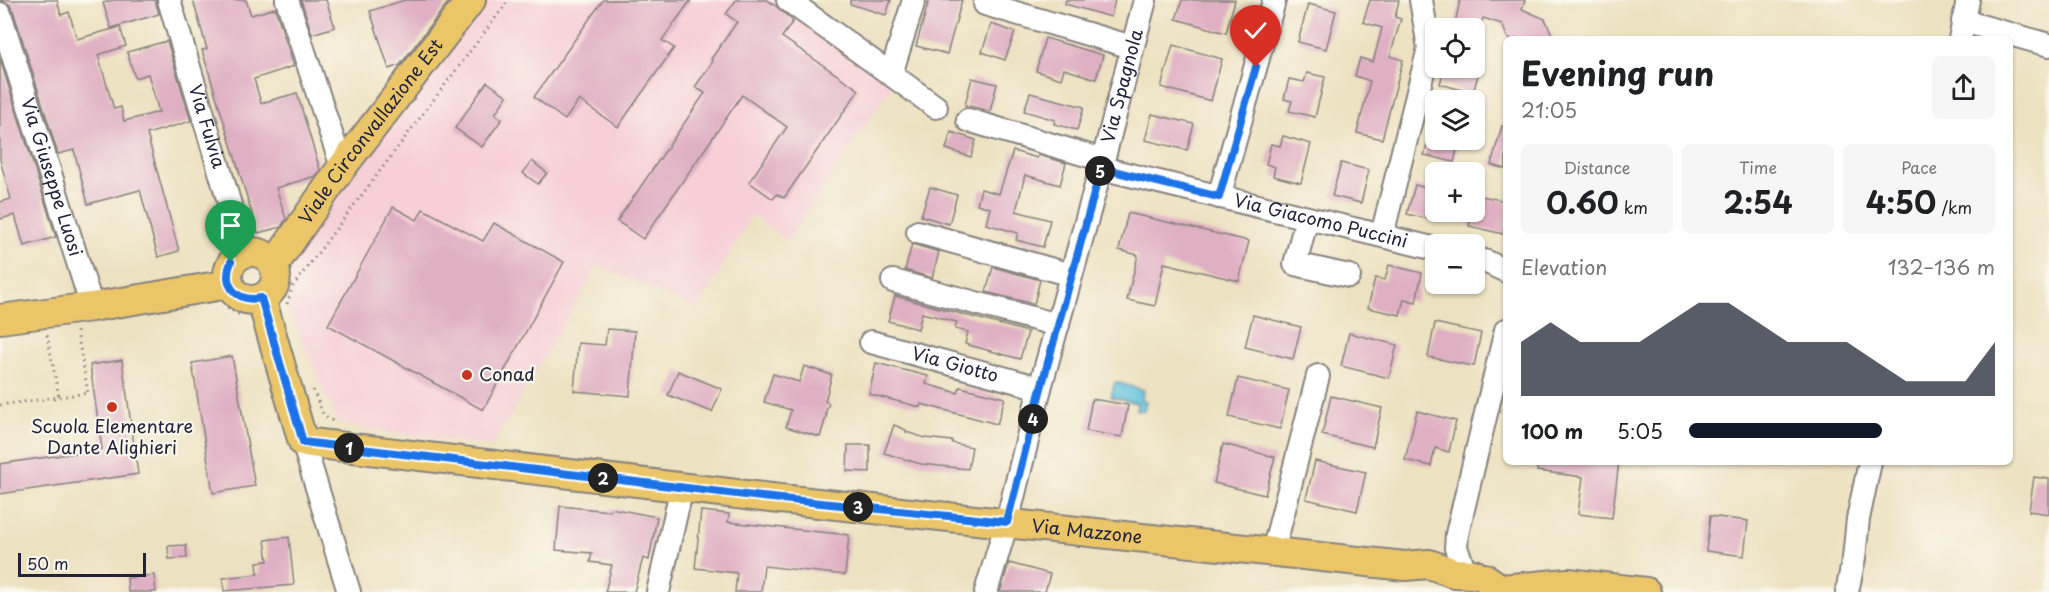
<!DOCTYPE html>
<meta charset="utf-8">
<style>
:root{--surface:#fff;--page:#f6f6f6;--text:#202124;--muted:#757577;--accent:#111827}
body{margin:0;font-family:"Playpen Sans",sans-serif;background:var(--page);color:var(--text);height:100vh;display:flex;flex-direction:column;font-size:22px;white-space:nowrap}
*{box-sizing:border-box;margin:0}
p{font-size:20px;color:var(--muted)}
.icon{flex:none;width:33px;height:33px;fill:none;stroke:currentColor;stroke-width:2;stroke-linecap:round;stroke-linejoin:round}
.map{position:relative;flex:1;overflow:hidden}
.details{position:absolute;left:1503px;top:36px;width:510px;height:429px;display:flex;flex-direction:column;background:var(--surface);border-radius:9px;box-shadow:0 2px 4px #0004}
.details>*{flex:none}
.fabs{position:absolute;left:1425px;top:18px;display:grid;gap:12px}
.fabs a{display:grid;place-items:center;width:60px;height:60px;border-radius:9px;background:var(--surface);box-shadow:0 2px 4px #0004;font-size:30px}
.scale{position:absolute;left:18px;bottom:15px;width:128px;box-sizing:border-box;padding-left:6px;border:3px solid #22223b;border-top:0;font-size:16px;line-height:21px;white-space:nowrap;color:#22223b;-webkit-text-stroke:4px #fbf7ec;paint-order:stroke}
.pin{position:absolute;display:grid;place-items:center;width:51px;height:51px;color:#fff;margin:-62px -26px;border-radius:50% 50% 50% 0;rotate:-45deg;box-shadow:0 0 6px #0007}
.pin .icon{rotate:45deg}
.km{position:absolute;width:30px;height:30px;margin:-15px;border-radius:50%;background:#222;color:#fff;font-size:16px;line-height:30px;text-align:center}
.round{display:grid;place-items:center;flex:none;width:63px;height:63px;border-radius:9px;background:var(--page)}
.head{display:flex;align-items:center;justify-content:space-between;height:102px;padding:0 18px}
h1{font-size:33px;font-weight:700;line-height:45px}
.stats{display:grid;grid-template-columns:repeat(3,1fr);gap:9px;height:102px;padding:6px 18px}
.stats div{display:grid;align-content:center;border-radius:9px;background:var(--page);text-align:center}
.stats b{font-size:30px;font-weight:700}
.stats small{font-size:16px;font-weight:400}
.stats p{font-size:16px}
.chart{height:168px;padding:12px 18px}
.chart p{display:flex;justify-content:space-between}
.chart svg{width:100%;height:108px;margin-top:6px;fill:var(--accent);opacity:.7}
ul{padding:0 18px;list-style:none;font-size:20px}
li{display:grid;grid-template-columns:96px 72px 1fr;align-items:center;height:45px}
li i{height:15px;border-radius:8px;background:var(--accent)}
.map>svg:first-child{display:block}
</style>
<div class="map">
<svg width="2049" height="592" viewBox="0 0 2049 592">
<rect width="100%" height="100%" fill="#fbf7ec"/>
<filter id="ink" filterUnits="userSpaceOnUse"><feTurbulence type="fractalNoise" baseFrequency=".0167" numOctaves="2"/><feDisplacementMap in="SourceGraphic" scale="12" xChannelSelector="R" yChannelSelector="G"/><feConvolveMatrix kernelMatrix="1 2 1 2 8 2 1 2 1" color-interpolation-filters="sRGB"/></filter>
<filter id="wash" filterUnits="userSpaceOnUse"><feTurbulence type="fractalNoise" baseFrequency=".008" numOctaves="4" result="noise"/><feDisplacementMap in="SourceGraphic" scale="24" xChannelSelector="R" yChannelSelector="G"/><feGaussianBlur stdDeviation="1.35" result="paint"/><feColorMatrix in="noise" values="0 0 0 0 0 0 0 0 0 0 0 0 0 0 0 0 0 1.4 0 .05"/><feComposite in="paint" operator="in"/></filter>
<g filter="url(#wash)">
<rect width="100%" height="100%" fill="#ece1c0"/>
<!-- built -->
<polygon fill="#f6cfd7" points="471,0 790,0 898,77 788,241 752,215 698,309 598,266 492,446 408,435 338,424 269,264"/>
<!-- water -->
<polygon fill="#5ec1dc" stroke="#40728c" stroke-width="1.5" points="1115,382 1144,390 1141,400 1146,401 1144,411 1136,410 1137,403 1111,397"/>
<g id="blocks">
<!-- building -->
<g fill="#dfafc3">
<polygon points="0,0 57,0 61,15 69,12 77,39 120,27 126,46 98,55 114,109 121,107 124,121 159,112 148,74 135,78 127,52 167,41 191,121 147,134 179,251 158,257 140,190 88,204 74,150 58,154 13,10 9,4"/>
<polygon points="113,0 155,0 159,14 111,28 103,3"/>
<polygon points="193,0 246,0 251,15 275,8 294,66 254,79 261,103 297,93 320,170 316,176 276,188 286,219 281,227 258,233 202,50 207,49"/>
<polygon points="301,0 326,0 335,27 312,34"/>
<polygon points="405,0 450,0 400,65 389,69 370,11"/>
<polygon points="603,0 691,0 662,40 674,48 618,127 579,100 565,120 534,97"/>
<polygon points="736,0 767,0 777,7 793,21 782,37 859,90 784,198 777,194 773,199 749,182 787,127 742,95 643,239 617,221 705,93 695,87 713,61 711,59 737,22 726,14"/>
<polygon points="850,0 891,0 886,15 850,4"/>
<polygon points="929,0 962,0 947,54 916,46"/>
<polygon points="1066,0 1115,0 1111,17 1065,4"/>
<polygon points="1182,0 1235,0 1226,33 1176,19"/>
<polygon points="1370,0 1399,0 1395,17 1401,19 1390,56 1403,60 1382,139 1357,133 1370,81 1355,76 1360,58 1373,62 1382,28 1363,22"/>
<polygon points="1460,0 1525,0 1522,9 1545,19 1554,39 1508,39 1502,24 1483,18 1480,28 1454,28"/>
<polygon points="1308,4 1336,11 1326,49 1298,42"/>
<polygon points="991,24 1015,32 1005,60 982,52"/>
<polygon points="1045,38 1103,55 1096,79 1064,69 1061,79 1036,71"/>
<polygon points="1173,45 1222,59 1211,101 1161,87"/>
<polygon points="0,59 56,237 24,246 15,215 0,219 0,202 11,199 0,160"/>
<polygon points="1444,68 1480,68 1473,93 1440,84"/>
<polygon points="1307,73 1325,77 1315,117 1289,111 1292,101 1284,99 1289,79 1304,82"/>
<polygon points="972,78 997,84 990,111 965,105"/>
<polygon points="487,82 507,96 495,114 502,119 482,147 455,128"/>
<polygon points="1030,93 1084,107 1077,130 1054,124 1055,120 1024,111"/>
<polygon points="1152,114 1194,124 1187,150 1145,140"/>
<polygon points="1502,126 1506,127 1506,169 1491,165"/>
<polygon points="951,132 976,140 971,157 946,149"/>
<polygon points="1283,136 1311,144 1301,183 1273,176 1275,167 1266,164 1271,144 1280,146"/>
<polygon points="1428,140 1459,140 1454,162 1424,155"/>
<polygon points="1013,151 1037,158 1038,155 1066,163 1060,185 1025,175 1016,211 1050,220 1043,247 1016,240 1018,233 986,224 990,208 977,204 981,189 999,194"/>
<polygon points="532,161 547,173 538,184 523,173"/>
<polygon points="1341,163 1369,170 1361,203 1332,196"/>
<polygon points="1415,185 1436,191 1436,221 1407,214"/>
<polygon points="930,187 957,195 949,224 921,216"/>
<polygon points="1477,195 1506,201 1506,221 1503,234 1469,226 1473,212 1474,212"/>
<polygon points="393,207 417,220 423,209 483,241 494,223 564,262 483,410 328,325"/>
<polygon points="1128,213 1249,241 1239,281 1164,263 1155,306 1127,300 1138,255 1119,250"/>
<polygon points="912,244 939,252 932,278 905,270"/>
<polygon points="1389,265 1422,273 1416,302 1404,299 1400,315 1368,308 1375,278 1385,280"/>
<polygon points="993,267 1040,280 1034,304 986,292"/>
<polygon points="895,296 1028,332 1020,359 965,344 968,332 955,329 957,322 922,313 918,329 888,321"/>
<polygon points="1253,315 1301,327 1293,359 1245,347"/>
<polygon points="1435,323 1481,333 1474,366 1428,357"/>
<polygon points="607,329 635,331 630,396 574,391 578,343 605,345"/>
<polygon points="1349,333 1397,345 1389,378 1341,366"/>
<polygon points="232,356 255,486 213,493 192,363"/>
<polygon points="122,360 138,474 0,494 0,464 102,449 90,365"/>
<polygon points="876,363 928,376 926,384 958,393 960,387 1005,398 997,424 921,404 920,407 869,394"/>
<polygon points="804,366 832,375 825,401 829,403 825,414 827,414 820,437 786,427 791,410 764,402 773,374 799,382"/>
<polygon points="678,371 722,389 712,412 668,395"/>
<polygon points="1238,378 1289,390 1280,429 1229,417"/>
<polygon points="1331,396 1382,408 1373,447 1322,435"/>
<polygon points="1092,399 1128,405 1122,437 1086,431"/>
<polygon points="1417,411 1456,421 1449,452 1435,448 1431,466 1405,460"/>
<polygon points="894,425 906,430 906,432 925,438 952,441 952,443 972,447 968,469 921,464 884,453"/>
<polygon points="1223,444 1275,457 1265,495 1214,483"/>
<polygon points="848,445 870,445 870,472 847,471"/>
<polygon points="1315,461 1366,472 1357,511 1306,499"/>
<polygon points="1537,462 1619,462 1612,518 1578,514 1583,477 1537,471"/>
<polygon points="2034,477 2049,479 2049,514 2029,511"/>
<polygon points="560,506 610,511 611,508 657,517 649,560 643,558 634,592 605,592 612,565 590,562 592,553 556,550"/>
<polygon points="701,511 729,514 728,522 849,535 845,575 764,566 761,592 735,592 737,573 695,568"/>
<polygon points="1710,516 1748,521 1744,556 1706,551"/>
<polygon points="289,537 294,585 224,591 223,578 258,574 257,562 268,561 265,540"/>
<polygon points="186,545 187,558 169,559 168,546"/>
<polygon points="1009,563 1050,574 1045,592 1000,592"/>
<polygon points="154,575 156,592 128,592 127,578"/>
</g>
</g>
</g>
<g filter="url(#ink)">
<use href="#blocks" fill-opacity="0" stroke="#87827e" stroke-width="1.5"/>
<g fill="none" stroke-linecap="round" stroke-linejoin="round">
<defs>
<g id="minor">
<path id="s1" d="M169 0 244 252"/>
<polyline points="287,0 342,167"/>
<polyline points="788,0 936,107"/>
<polyline points="985,4 1132,47"/>
<path id="s2" d="M0 14 92 307"/>
<polyline points="1963,21 2049,45"/>
<polyline points="1960,39 1968,0"/>
<polyline points="891,74 914,0"/>
<polyline points="968,120 1103,160"/>
<path id="s3" d="M1101 168 1436 249"/>
<polyline points="1219,197 1274,1"/>
<polyline points="1307,218 1295,264 1349,276"/>
<polyline points="918,232 1071,275"/>
<polyline points="1382,235 1429,48 1421,0"/>
<polyline points="1474,258 1487,262 1506,271"/>
<polyline points="893,281 1058,325"/>
<path id="s4" d="M871 342 1040 388"/>
<polyline points="303,442 349,592"/>
<polyline points="1273,552 1318,376"/>
<polyline points="1477,575 1464,568 1456,548 1457,534 1506,330"/>
<polyline points="658,592 682,487"/>
<path id="s5" d="M986 592 1007 522 1040 388 1101 168 1145 0"/>
<polyline points="1847,592 1854,558 1858,519 1870,462"/>
</g>
<g id="major">
<circle cx="252" cy="276" r="24"/>
<path id="s6" d="M274 265 342 167 471 0"/>
<path id="s7" d="M261 298 303 442 762 497 1405 566 1429 564 1454 573 1474 574"/>
<polyline points="0,319 92,307 229,284"/>
<polyline points="1485,578 1501,589 1568,583 1646,592"/>
</g>
</defs>
<!-- minor casing -->
<use href="#minor" stroke="#87827e" stroke-width="26"/>
<!-- major casing -->
<use href="#major" stroke="#87827e" stroke-width="32"/>
<!-- path -->
<g stroke="#87827e" stroke-width="3" stroke-dasharray="1.5 4.5" stroke-linecap="butt">
<polyline points="287,304 293,286 509,0"/>
<polyline points="227,308 242,316"/>
<polyline points="47,335 59,397"/>
<polyline points="313,390 323,414 335,423"/>
<polyline points="0,405 88,393 77,331"/>
</g>
<!-- minor -->
<use href="#minor" stroke="#fff" stroke-width="22"/>
<!-- major -->
<use href="#major" stroke="#ebc669" stroke-width="28"/>
</g>
</g>
<g fill="none" stroke-linecap="round" stroke-linejoin="round" filter="url(#ink)">
<defs>
<path id="route" d="M231 262C221 285 237 303 261 298L303 442 762 497 1007 522 1041 388 1101 168 1219 197 1256 67"/>
</defs>
<!-- route casing -->
<use href="#route" stroke="#fff" stroke-width="12"/>
<!-- route -->
<use href="#route" stroke="#1a73e8" stroke-width="8"/>
</g>
<!-- markers -->
<g fill="#c8321e" stroke="#fbf7ec" stroke-width="2">
<circle cx="467" cy="375" r="6"/>
<circle cx="112" cy="407" r="6"/>
</g>
<g text-anchor="middle" stroke-width="4.5" stroke-linejoin="round" paint-order="stroke">
<!-- street labels -->
<g font-size="18" fill="#22223b" stroke="#fbf7ec">
<text dy="6" stroke="none"><textPath href="#s5" startOffset="524">Via Spagnola</textPath></text>
<text dy="6" stroke="none"><textPath href="#s1" startOffset="132">Via Fulvia</textPath></text>
<text dy="6" stroke="none"><textPath href="#s6" startOffset="165">Viale Circonvallazione Est</textPath></text>
<text dy="6" stroke="none"><textPath href="#s2" startOffset="171">Via Giuseppe Luosi</textPath></text>
<text dy="6" stroke="none"><textPath href="#s3" startOffset="226">Via Giacomo Puccini</textPath></text>
<text dy="6" stroke="none"><textPath href="#s4" startOffset="87">Via Giotto</textPath></text>
<text dy="6" stroke="none"><textPath href="#s7" startOffset="939">Via Mazzone</textPath></text>
</g>
<!-- poi labels -->
<g font-size="18" fill="#22223b" stroke="#fbf7ec" text-anchor="start">
<text x="479" y="381">Conad</text>
<text x="112" y="433" text-anchor="middle">Scuola Elementare<tspan x="112" dy="21">Dante Alighieri</tspan></text>
</g>
</g>
</svg>
<div class="fabs">
<a><svg class="icon" aria-label="locate" viewBox="0 0 24 24"><circle cx="12" cy="12" r="6"/><path d="M12 2v4M12 18v4M2 12h4M18 12h4"/></svg></a>
<a><svg class="icon" aria-label="layers" viewBox="0 0 24 24"><path d="M12 4l9 5-9 5-9-5zM3 14l9 5 9-5"/></svg></a>
<a>+</a>
<a>−</a>
</div>
<div class="scale">50 m</div>
<div class="pin" style="left:231px;top:262px;background:#1e9e55"><svg class="icon" aria-label="arrive" viewBox="0 0 24 24"><path d="M6 21V4h12l-3 4 3 4H6"/></svg></div>
<div class="pin" style="left:1256px;top:67px;background:#d93025"><svg class="icon" aria-label="check" viewBox="0 0 24 24"><path d="M5 12l5 5 9-10"/></svg></div>
<b class="km" style="left:349px;top:448px">1</b>
<b class="km" style="left:603px;top:478px">2</b>
<b class="km" style="left:858px;top:507px">3</b>
<b class="km" style="left:1033px;top:419px">4</b>
<b class="km" style="left:1100px;top:171px">5</b>
<section class="details">
<div class="head"><div><h1>Evening run</h1><p>21:05</p></div><a class="round"><svg class="icon" aria-label="share" viewBox="0 0 24 24"><path d="M12 15V3M7 8l5-5 5 5M5 13v7h14v-7"/></svg></a></div>
<div class="stats">
<div><p>Distance</p><b>0.60<small> km</small></b></div>
<div><p>Time</p><b>2:54</b></div>
<div><p>Pace</p><b>4:50<small> /km</small></b></div>
</div>
<div class="chart"><p><span>Elevation</span>132–136 m</p>
<svg viewBox="0 0 160 44" preserveAspectRatio="none"><path d="M0 44V22L10 14L20 22L30 22L40 22L50 14L60 6L70 6L80 14L90 22L100 22L110 22L120 30L130 38L140 38L150 38L160 22V44z"/></svg>
</div>
<ul>
<li><b>100 m</b>5:05<i style="width:63%"></i></li>
</ul>
</section>
</div>
